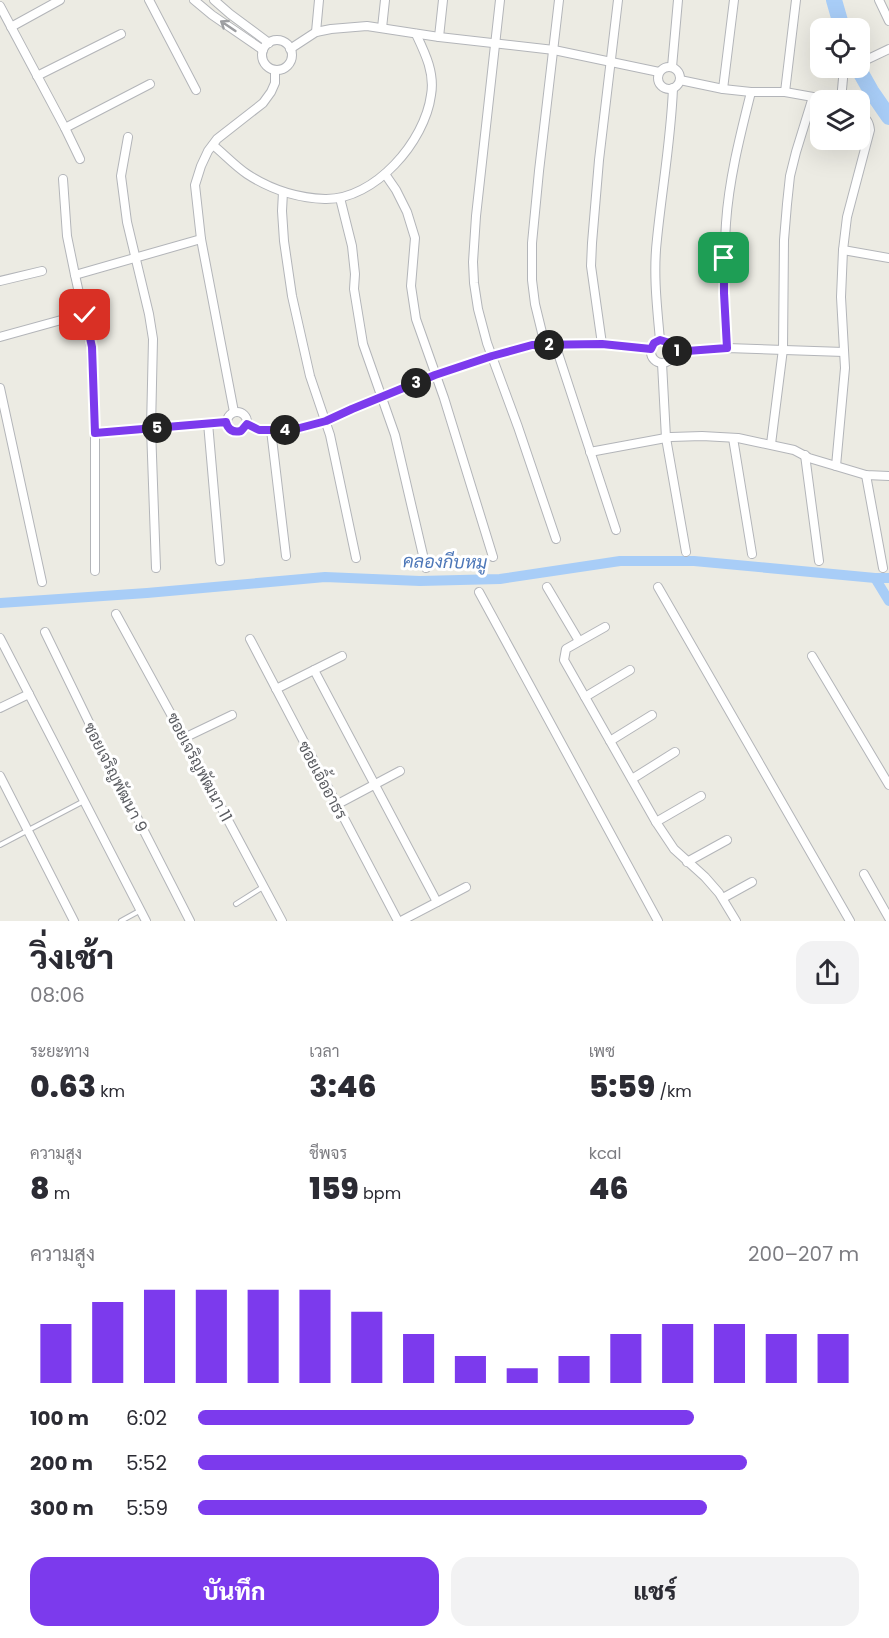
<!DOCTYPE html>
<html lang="th">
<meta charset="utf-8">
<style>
:root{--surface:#fff;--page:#f2f2f3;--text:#2b2b33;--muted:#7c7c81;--accent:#7c3aed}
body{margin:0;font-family:Poppins,Sarabun,sans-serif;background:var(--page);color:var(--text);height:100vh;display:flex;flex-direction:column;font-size:22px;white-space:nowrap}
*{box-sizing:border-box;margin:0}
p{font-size:20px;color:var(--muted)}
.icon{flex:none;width:33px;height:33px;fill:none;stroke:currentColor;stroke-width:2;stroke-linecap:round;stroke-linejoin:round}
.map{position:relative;height:921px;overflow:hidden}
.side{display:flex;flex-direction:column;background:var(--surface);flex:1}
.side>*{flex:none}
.buttons{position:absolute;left:810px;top:18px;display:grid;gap:12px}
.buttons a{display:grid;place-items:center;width:60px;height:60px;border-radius:12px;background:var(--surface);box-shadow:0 6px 24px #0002;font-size:30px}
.pin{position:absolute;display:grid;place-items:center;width:51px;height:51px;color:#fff;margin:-26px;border-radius:12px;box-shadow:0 3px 9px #0006}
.km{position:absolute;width:30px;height:30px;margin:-15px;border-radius:50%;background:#222;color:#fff;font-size:16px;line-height:30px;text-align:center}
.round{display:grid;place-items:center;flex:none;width:63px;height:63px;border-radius:18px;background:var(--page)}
.overview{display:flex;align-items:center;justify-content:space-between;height:102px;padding:0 30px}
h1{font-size:33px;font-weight:800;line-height:45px}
.metrics{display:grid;grid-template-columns:repeat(3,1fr);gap:9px;height:102px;padding:6px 30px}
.metrics div{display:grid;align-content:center}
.metrics b{font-size:30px;font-weight:800}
.metrics small{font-size:16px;font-weight:400}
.metrics p{font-size:16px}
.chart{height:168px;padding:12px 30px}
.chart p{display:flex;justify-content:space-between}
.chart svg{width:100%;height:108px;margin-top:6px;stroke:var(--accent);stroke-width:6}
.cta{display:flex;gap:12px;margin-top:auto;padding:12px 30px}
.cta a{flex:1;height:69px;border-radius:18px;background:var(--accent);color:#fff;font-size:24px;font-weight:800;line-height:69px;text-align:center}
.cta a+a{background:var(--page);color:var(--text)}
ul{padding:0 30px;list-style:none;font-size:20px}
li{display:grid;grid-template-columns:96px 72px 1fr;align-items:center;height:45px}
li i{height:15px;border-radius:8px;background:var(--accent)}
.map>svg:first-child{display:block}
</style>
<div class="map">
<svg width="889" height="921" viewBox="0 0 889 921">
<rect width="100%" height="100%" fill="#ecebe3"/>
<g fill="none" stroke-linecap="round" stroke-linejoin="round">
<!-- canal -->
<g stroke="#a8cdf7" stroke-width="10">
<polyline points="875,578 889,601"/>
<polyline points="0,603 147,593 325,577 420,581 500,579 620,561 694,561 875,578 889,578"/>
</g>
<!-- river -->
<g stroke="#a8cdf7" stroke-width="16">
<polyline points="834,0 842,28"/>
<polyline points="858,68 871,91 889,117"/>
</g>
<defs>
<g id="service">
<polyline points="0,845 84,801"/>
<polyline points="236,904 263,887"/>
<polyline points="121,921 141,910"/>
</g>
<g id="minor">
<polyline points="149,0 196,90"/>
<polyline points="194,0 212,15 263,50"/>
<polyline points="214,0 230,14 269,43"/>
<polyline points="500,0 476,216 473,262 474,283 478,309 487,343 518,427 556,539"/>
<polyline points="879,0 889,21"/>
<polyline points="0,6 65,128 80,159"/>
<polyline points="11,27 60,0"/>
<polyline points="382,28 385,0"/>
<polyline points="316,32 319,0"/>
<polyline points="439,37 443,0"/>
<circle cx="277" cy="55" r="15"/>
<polyline points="290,49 316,32 331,29 367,26 439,37 554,50 659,72"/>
<polyline points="866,60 889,49"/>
<circle cx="669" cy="78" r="11"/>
<polyline points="672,67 678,0"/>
<polyline points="37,76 121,34"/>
<polyline points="680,80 723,89 751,92 785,92 813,97 825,100"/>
<polyline points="723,89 734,0"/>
<polyline points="785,92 796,0"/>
<polyline points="841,100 844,68"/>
<polyline points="65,128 150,84"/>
<polyline points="128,137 121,176 127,222 149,314 153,339 151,428 156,568"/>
<path d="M213 145C224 154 235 166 247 174 270 189 298 198 325 199 375 200 425 141 431 95 435 73 425 53 416 34"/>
<polyline points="385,174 396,190 407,212 415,238 411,286 416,319 444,398 493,557"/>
<polyline points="63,179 67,236 75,275 91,347 95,433 95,571"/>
<polyline points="283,192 282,211 284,241 292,296 310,376 330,435 356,558"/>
<polyline points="340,198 352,246 355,274 354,289 363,344 395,435 426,568"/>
<polyline points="843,250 889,258"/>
<polyline points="75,275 201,239"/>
<polyline points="0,281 42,271"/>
<polyline points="0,337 72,317"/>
<path d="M660 340C657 307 653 273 657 239 662 189 671 139 673 88"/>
<circle cx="662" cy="352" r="11"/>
<polyline points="555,344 616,530"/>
<polyline points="602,344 591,266 592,243 599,160 618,0"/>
<polyline points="545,345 535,304 532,280 532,243 539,171 559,0"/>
<path d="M727 348C725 306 723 265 726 223 729 179 740 136 751 92"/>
<polyline points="674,352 727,348 844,352"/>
<polyline points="662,363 666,438 686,552"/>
<polyline points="0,388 42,582"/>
<circle cx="237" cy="422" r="10"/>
<polyline points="234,412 201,239 195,185 201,166 208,151 217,139 263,103 271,92 275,83 275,70"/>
<polyline points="208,423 220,561"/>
<polyline points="247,424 259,430 292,431 326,421 352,409 435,375 492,356 532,345 602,344 651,349"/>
<polyline points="271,430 286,556"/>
<polyline points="95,433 226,422"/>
<polyline points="733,438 752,554"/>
<polyline points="771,444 783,349 784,240 787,204 790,176 796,152 813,97"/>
<polyline points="590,452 671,437 702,436 738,438 794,450 809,458 866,475 889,476"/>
<polyline points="805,455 819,561"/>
<path d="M836 466 845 368 841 297 843 250 847 217 870 130C869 122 867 119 860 115"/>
<polyline points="866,475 883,568"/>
<polyline points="547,587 579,641"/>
<polyline points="658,587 850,921"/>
<polyline points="479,592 658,921"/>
<polyline points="116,614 184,738 282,921"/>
<polyline points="605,627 566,649 564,660 656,822 674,849 705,877 719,893 736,921"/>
<polyline points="45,632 100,745 190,921"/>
<polyline points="0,638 146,921"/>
<polyline points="250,639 398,921"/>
<polyline points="812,656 889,785"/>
<polyline points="314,670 437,902"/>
<polyline points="276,689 342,656"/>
<polyline points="585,697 630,670"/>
<polyline points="0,708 29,694"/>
<polyline points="184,738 232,715"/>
<polyline points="610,741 652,715"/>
<polyline points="0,776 74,921"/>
<polyline points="632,779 675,752"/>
<polyline points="336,805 400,771"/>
<polyline points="656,822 701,796"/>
<polyline points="687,862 727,840"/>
<polyline points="864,874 889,918"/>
<polyline points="723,898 752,882"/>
<polyline points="401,921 466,887"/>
</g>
</defs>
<!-- service casing -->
<use href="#service" stroke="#b3b5b9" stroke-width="6"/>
<!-- minor casing -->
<use href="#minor" stroke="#b3b5b9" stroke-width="10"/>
<!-- service -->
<use href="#service" stroke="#fff" stroke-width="4"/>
<!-- minor -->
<use href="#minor" stroke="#fff" stroke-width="8"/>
</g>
<!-- one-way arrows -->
<defs><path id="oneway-shaft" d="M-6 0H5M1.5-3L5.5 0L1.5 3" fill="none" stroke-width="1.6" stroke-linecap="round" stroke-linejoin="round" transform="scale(1.5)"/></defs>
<use stroke="#9d9ea1" href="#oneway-shaft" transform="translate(228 26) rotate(-146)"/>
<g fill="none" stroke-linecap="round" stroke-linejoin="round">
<defs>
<path id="route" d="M85 315 92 347 95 433 226 422C228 430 233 433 241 431L247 424 259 430H292L326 421 352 409 435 375 492 356 532 345 602 344 651 349 654 343 660 340 670 343 674 352 727 348 724 293V258"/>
</defs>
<!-- route casing -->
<use href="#route" stroke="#fff" stroke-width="12"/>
<!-- route -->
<use href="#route" stroke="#7c3aed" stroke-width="8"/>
</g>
<g text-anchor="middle" stroke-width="6" stroke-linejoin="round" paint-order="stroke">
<!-- street labels -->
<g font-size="16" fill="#5b5d62" stroke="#fff">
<text transform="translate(200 767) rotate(62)" y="6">ซอยเจริญพัฒนา 11</text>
<text transform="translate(116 777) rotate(63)" y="6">ซอยเจริญพัฒนา 9</text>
<text transform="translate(323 780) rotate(62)" y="6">ซอยเอิ้ออาธร</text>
</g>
<!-- water labels -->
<g font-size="18" font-style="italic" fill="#4d77b8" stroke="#fff">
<text transform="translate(445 562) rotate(1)" y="6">คลองกีบหมู</text>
</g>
</g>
</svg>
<div class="buttons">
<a><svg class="icon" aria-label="locate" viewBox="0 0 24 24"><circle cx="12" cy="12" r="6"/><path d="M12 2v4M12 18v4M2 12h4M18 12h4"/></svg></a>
<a><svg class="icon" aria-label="layers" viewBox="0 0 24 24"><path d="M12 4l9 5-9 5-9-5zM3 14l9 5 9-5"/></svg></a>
</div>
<div class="pin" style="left:724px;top:258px;background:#1e9e55"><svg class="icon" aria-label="arrive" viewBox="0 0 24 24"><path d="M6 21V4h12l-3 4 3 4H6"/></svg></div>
<div class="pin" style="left:85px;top:315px;background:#d93025"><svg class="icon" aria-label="check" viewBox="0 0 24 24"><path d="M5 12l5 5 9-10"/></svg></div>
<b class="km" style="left:677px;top:351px">1</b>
<b class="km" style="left:549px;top:345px">2</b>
<b class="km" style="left:416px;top:383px">3</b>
<b class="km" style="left:285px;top:430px">4</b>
<b class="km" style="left:157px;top:428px">5</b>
</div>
<section class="side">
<div class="overview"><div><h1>วิ่งเช้า</h1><p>08:06</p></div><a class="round"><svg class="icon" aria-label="share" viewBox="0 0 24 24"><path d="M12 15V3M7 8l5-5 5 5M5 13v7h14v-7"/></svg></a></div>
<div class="metrics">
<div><p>ระยะทาง</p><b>0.63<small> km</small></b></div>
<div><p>เวลา</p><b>3:46</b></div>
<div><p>เพซ</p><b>5:59<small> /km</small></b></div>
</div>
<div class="metrics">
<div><p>ความสูง</p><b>8<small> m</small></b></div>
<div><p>ชีพจร</p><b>159<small> bpm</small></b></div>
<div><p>kcal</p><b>46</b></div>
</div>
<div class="chart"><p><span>ความสูง</span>200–207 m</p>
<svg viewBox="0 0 160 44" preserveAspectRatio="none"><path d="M5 44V20M15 44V11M25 44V6M35 44V6M45 44V6M55 44V6M65 44V15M75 44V24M85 44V33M95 44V38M105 44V33M115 44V24M125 44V20M135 44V20M145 44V24M155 44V24"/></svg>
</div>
<ul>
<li><b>100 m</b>6:02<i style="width:75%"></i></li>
<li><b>200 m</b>5:52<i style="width:83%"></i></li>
<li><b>300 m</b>5:59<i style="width:77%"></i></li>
</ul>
<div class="cta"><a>บันทึก</a><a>แชร์</a></div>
</section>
